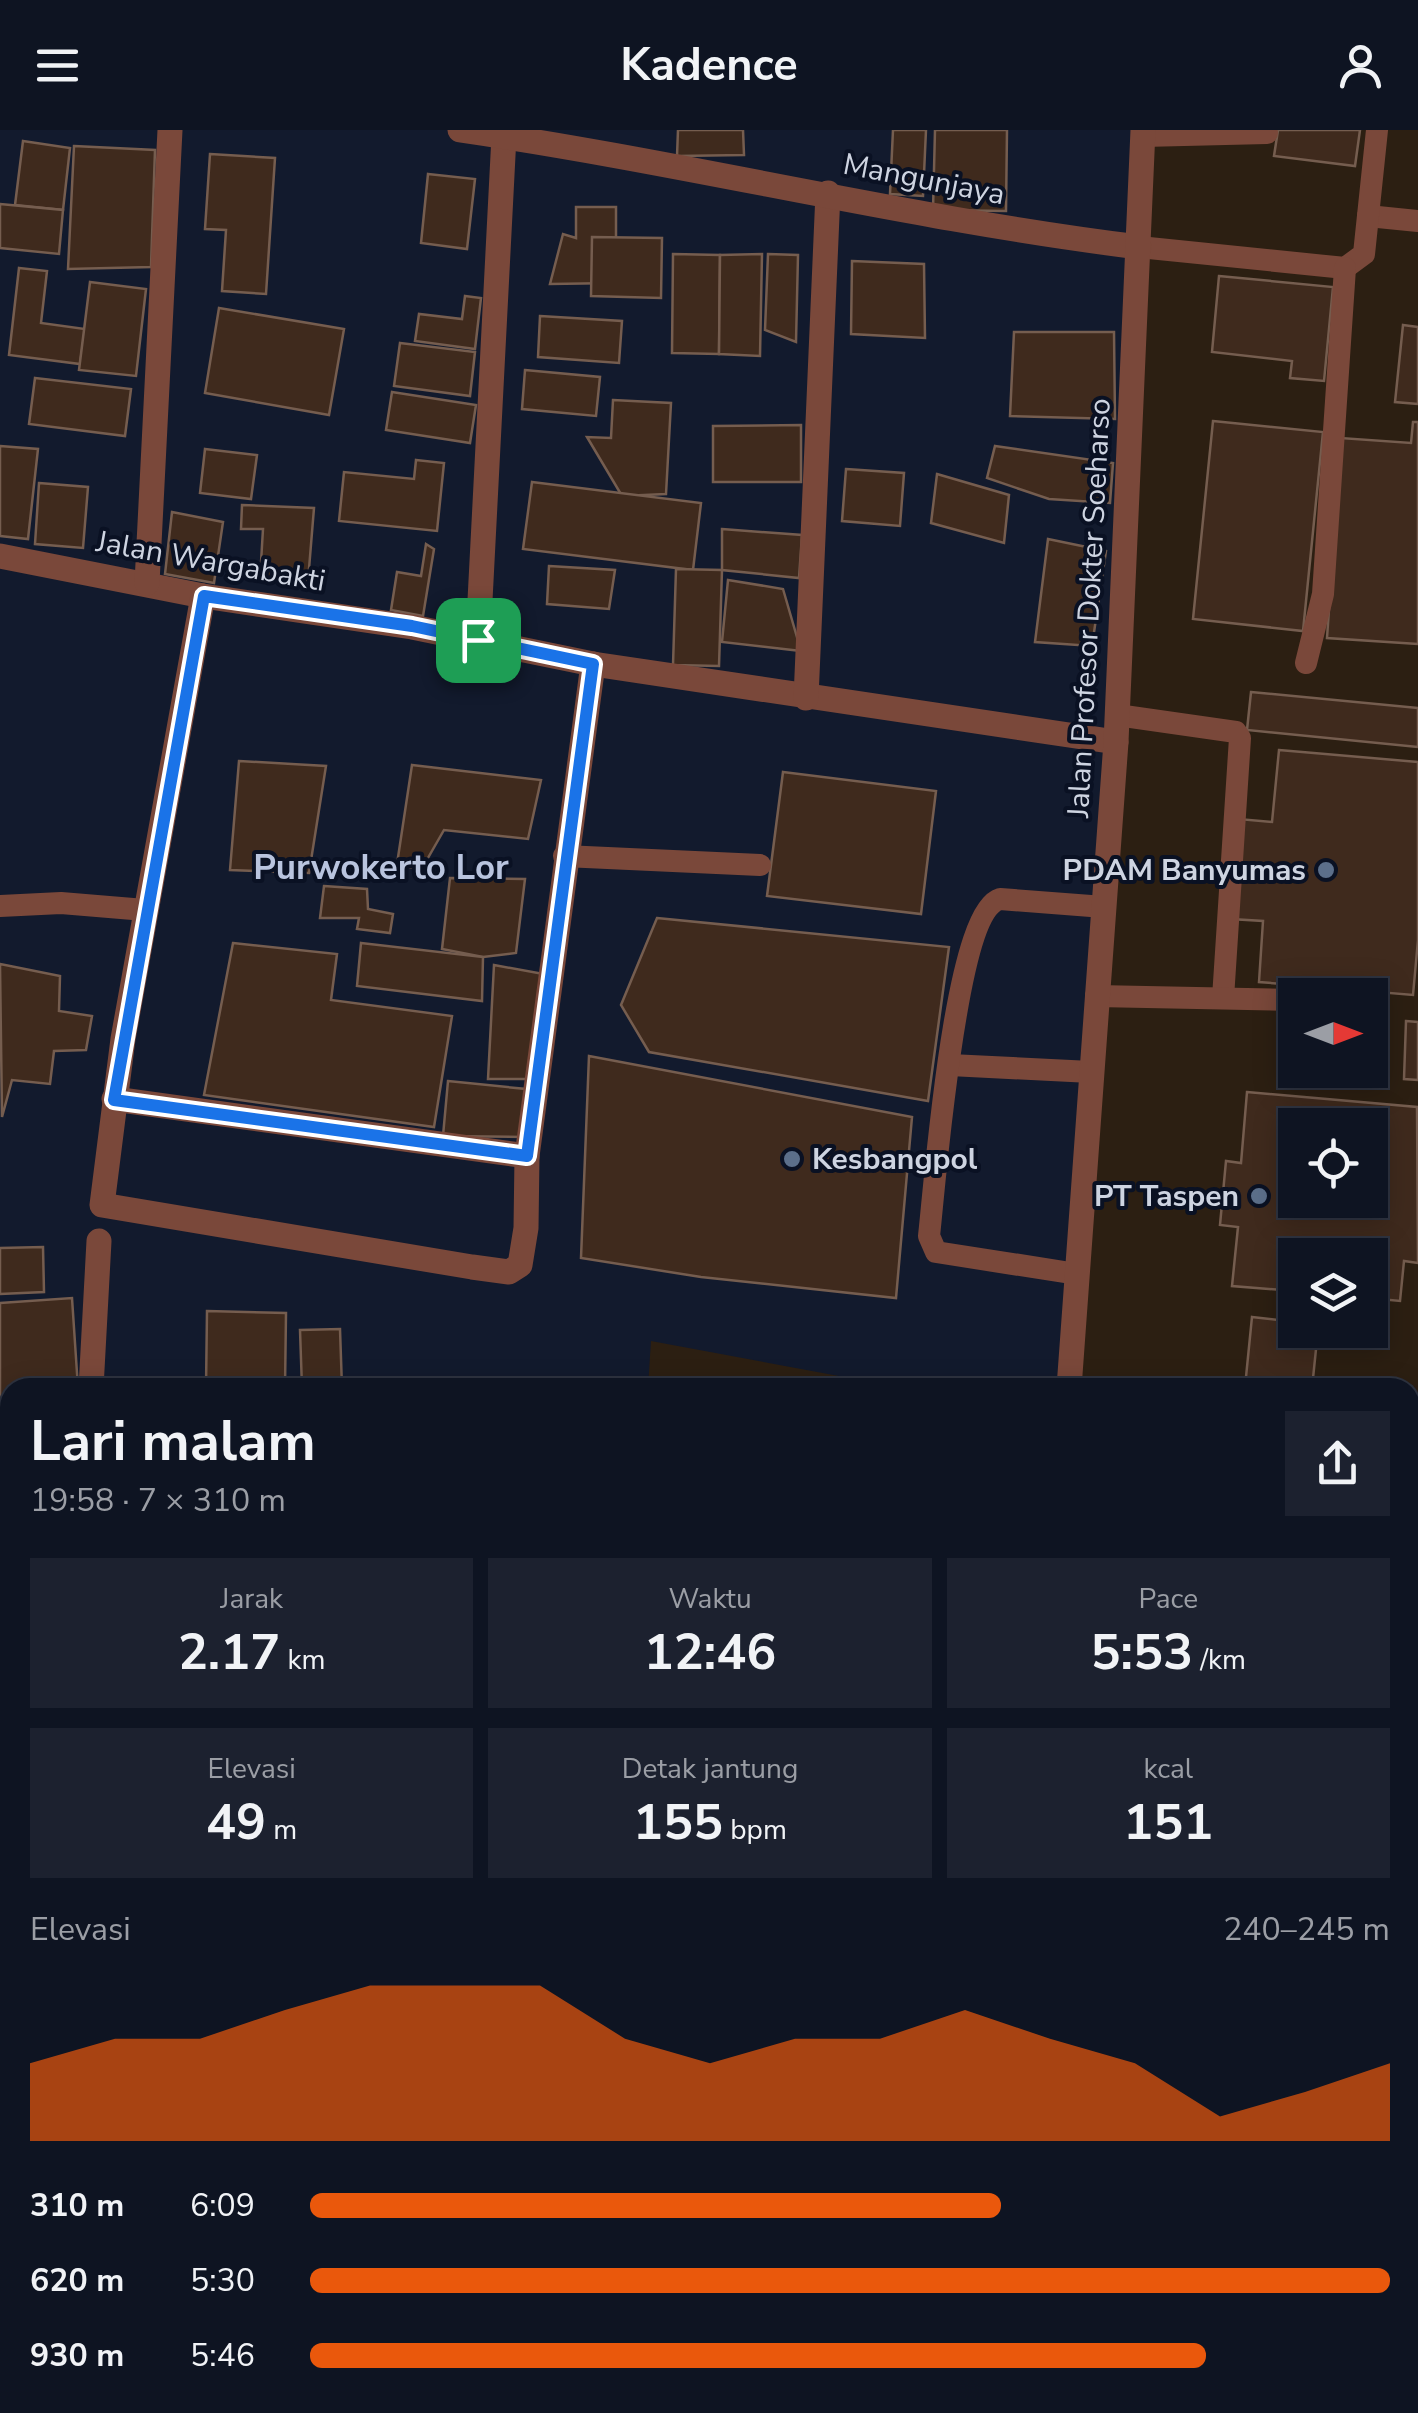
<!DOCTYPE html>
<html lang="id">
<meta charset="utf-8">
<style>
:root{--surface:#0e1422;--page:#1c212f;--text:#f1f3f6;--muted:#9b9ea5;--line:#2e3340;--accent:#ea580c}
body{margin:0;font-family:"Nunito Sans",sans-serif;background:var(--page);color:var(--text);height:100vh;display:flex;flex-direction:column;font-size:38px;white-space:nowrap}
*{box-sizing:border-box;margin:0}
p{font-size:32px;color:var(--muted)}
.icon{flex:none;width:55px;height:55px;fill:none;stroke:currentColor;stroke-width:2;stroke-linecap:round;stroke-linejoin:round}
.map{position:relative;flex:1;overflow:hidden}
.details{position:absolute;left:0px;top:1248px;width:1420px;height:1038px;display:flex;flex-direction:column;background:var(--surface);border-radius:30px 30px 0 0;box-shadow:0 5px 25px #0003,0 0 0 2px var(--line)}
.details>*{flex:none}
.needle{width:65px;rotate:90deg}
.tools{position:absolute;left:1278px;top:848px;display:grid;gap:20px}
.tools a{display:grid;place-items:center;width:110px;height:110px;border-radius:0px;background:var(--surface);box-shadow:0 5px 25px #0003,0 0 0 2px var(--line);font-size:50px}
.pin{position:absolute;display:grid;place-items:center;width:85px;height:85px;color:#fff;margin:-42px;border-radius:20px;box-shadow:0 5px 15px #0006}
.round{display:grid;place-items:center;flex:none;width:105px;height:105px;border-radius:0px;background:var(--page)}
.summary{display:flex;align-items:center;justify-content:space-between;height:170px;padding:0 30px}
h1{font-size:55px;font-weight:700;line-height:75px}
.figures{display:grid;grid-template-columns:repeat(3,1fr);gap:15px;height:170px;padding:10px 30px}
.figures div{display:grid;align-content:center;border-radius:0px;background:var(--page);text-align:center}
.figures b{font-size:50px;font-weight:700}
.figures small{font-size:28px;font-weight:400}
.figures p{font-size:28px}
.chart{height:280px;padding:20px 30px}
.chart p{display:flex;justify-content:space-between}
.chart svg{width:100%;height:180px;margin-top:10px;fill:var(--accent);opacity:.7}
ul{padding:0 30px;list-style:none;font-size:32px}
li{display:grid;grid-template-columns:160px 120px 1fr;align-items:center;height:75px}
li i{height:25px;border-radius:12px;background:var(--accent)}
header{display:flex;justify-content:space-between;align-items:center;height:130px;padding:0 30px;background:var(--surface);font-size:45px;font-weight:700}
.map>svg:first-child{display:block}
</style>
<header><svg class="icon" aria-label="menu" viewBox="0 0 24 24"><path d="M4 6h16M4 12h16M4 18h16"/></svg>Kadence<svg class="icon" aria-label="person" viewBox="0 0 24 24"><circle cx="12" cy="8" r="4"/><path d="M4 21q1-7 8-7t8 7"/></svg></header>
<div class="map">
<svg width="1418" height="2283" viewBox="0 0 1418 2283">
<rect width="100%" height="100%" fill="#121a2d"/>
<!-- commercial -->
<g fill="#2c1f12" fill-rule="evenodd">
<path d="M1152 0H1418V1337L1410 1336V1258H1073ZM1295 865H1370V940H1295ZM1295 995H1370V1070H1295ZM1295 1125H1370V1200H1295Z"/>
<polygon points="651,1211 898,1257 648,1257"/>
<polygon points="671,2275 1001,2275 1000,2283 671,2283"/>
</g>
<!-- green -->
<polygon fill="#0b4730" points="1410,1336 1418,1337 1418,2283 1000,2283 1001,2275 1410,2275"/>
<!-- building -->
<g fill="#3f2a1d" stroke="#755d4f" stroke-width="2.5" fill-rule="evenodd">
<polygon points="678,0 743,0 744,25 677,26"/>
<polygon points="893,0 926,0 923,66 890,64"/>
<polygon points="935,0 1007,0 1006,81 933,80"/>
<polygon points="1278,0 1360,0 1355,36 1274,26"/>
<polygon points="23,11 70,18 63,80 15,75"/>
<polygon points="74,16 155,20 151,137 68,139"/>
<polygon points="210,24 275,28 266,164 222,161 226,100 205,99"/>
<polygon points="428,44 475,49 467,119 421,113"/>
<polygon points="0,74 63,80 59,124 0,118"/>
<polygon points="576,77 616,77 616,153 550,154 563,104 576,108"/>
<polygon points="592,107 662,108 661,168 591,166"/>
<polygon points="673,124 720,125 719,224 672,223"/>
<polygon points="762,124 760,226 719,224 720,125"/>
<polygon points="768,124 798,125 796,212 765,200"/>
<polygon points="852,131 924,134 925,208 851,204"/>
<polygon points="19,138 47,141 41,193 85,199 80,234 9,225"/>
<polygon points="1219,146 1333,157 1324,251 1290,248 1292,231 1212,222"/>
<polygon points="90,152 146,159 136,246 79,240"/>
<polygon points="465,166 481,168 475,219 415,211 419,184 462,189"/>
<polygon points="219,178 344,199 329,285 205,263"/>
<polygon points="540,186 622,191 619,233 538,227"/>
<polygon points="1403,195 1418,197 1418,274 1395,272"/>
<polygon points="1014,202 1114,202 1115,289 1010,286"/>
<polygon points="400,213 475,222 470,266 394,256"/>
<polygon points="525,240 600,247 596,286 522,279"/>
<polygon points="35,248 131,259 125,306 29,294"/>
<polygon points="392,262 476,275 470,313 386,300"/>
<polygon points="613,270 671,273 666,364 622,366 587,307 611,308"/>
<polygon points="1213,291 1323,302 1303,501 1193,489"/>
<polygon points="1413,292 1418,292 1418,514 1327,508 1341,308 1411,313"/>
<polygon points="801,295 801,352 713,352 713,296"/>
<polygon points="0,316 38,319 28,409 0,406"/>
<polygon points="995,316 1113,333 1110,373 1049,369 987,348"/>
<polygon points="205,319 257,325 251,369 200,363"/>
<polygon points="416,330 444,333 437,401 339,391 344,342 414,349"/>
<polygon points="846,339 904,343 900,396 842,391"/>
<polygon points="937,344 1009,365 1004,413 931,393"/>
<polygon points="532,352 701,373 693,440 523,419"/>
<polygon points="39,353 88,357 83,418 35,414"/>
<polygon points="242,375 314,378 308,451 260,449 263,399 241,399"/>
<polygon points="172,382 223,392 214,453 165,444"/>
<polygon points="722,399 802,405 799,448 722,440"/>
<polygon points="1048,409 1106,421 1092,516 1035,512"/>
<polygon points="426,414 434,419 423,486 391,480 397,442 421,446"/>
<polygon points="549,436 615,440 609,479 547,474"/>
<polygon points="676,439 722,440 719,536 673,535"/>
<polygon points="728,450 783,459 801,521 722,512"/>
<polygon points="1251,562 1418,578 1418,617 1247,600"/>
<polygon points="1279,620 1418,632 1418,810 1413,865 1259,852 1263,791 1231,789 1239,689 1272,692"/>
<polygon points="239,631 326,636 309,743 230,740"/>
<polygon points="412,635 541,650 528,709 444,700 421,740 397,734"/>
<polygon points="783,642 936,661 921,784 767,766"/>
<polygon points="450,748 525,749 516,823 483,827 442,819"/>
<polygon points="324,756 367,759 368,779 393,784 390,803 357,799 359,788 320,788"/>
<polygon points="657,788 949,817 928,971 649,922 621,875"/>
<polygon points="233,813 337,824 331,870 452,886 434,997 204,965"/>
<polygon points="361,813 483,827 482,871 357,856"/>
<polygon points="0,834 60,846 59,881 92,886 86,920 54,921 50,954 12,950 2,987"/>
<polygon points="494,835 549,845 532,949 488,949"/>
<polygon points="1406,891 1418,892 1418,950 1404,949"/>
<polygon points="589,926 912,987 896,1168 701,1147 581,1128"/>
<polygon points="448,951 526,959 525,1007 443,1006"/>
<path d="M1247 962 1417 977 1418 1133 1404 1131 1400 1171 1370 1168V1125H1295V1161L1232 1156 1238 1097 1220 1095 1226 1031 1241 1033ZM1295 995H1370V1070H1295Z"/>
<polygon points="43,1117 44,1162 0,1164 0,1118"/>
<polygon points="72,1168 78,1258 10,1258 10,1273 0,1273 0,1173"/>
<polygon points="207,1181 286,1183 285,1258 206,1258"/>
<polygon points="1252,1187 1295,1192 1295,1200 1318,1200 1312,1258 1245,1257"/>
<polygon points="340,1199 342,1258 302,1258 300,1200"/>
<polygon points="1410,1344 1418,1345 1418,1378 1410,1377"/>
<rect x="0" y="1360" width="10" height="186"/>
<rect x="0" y="1825" width="10" height="122"/>
<polygon points="1410,1932 1418,1944 1418,2115 1410,2124"/>
<polygon points="0,2039 10,2039 10,2099 0,2098"/>
<rect x="485" y="2275" width="40" height="8"/>
<polygon points="555,2275 636,2275 635,2283 555,2283"/>
<rect x="747" y="2275" width="69" height="8"/>
<polygon points="1294,2275 1353,2275 1352,2283 1293,2283"/>
</g>
<g fill="none" stroke-linecap="round" stroke-linejoin="round">
<!-- service -->
<g stroke="#7a483a" stroke-width="22">
<polyline points="1143,6 1267,3"/>
<polyline points="1368,86 1418,91"/>
<polyline points="1139,117 1345,138 1364,124 1377,0"/>
<polyline points="1306,533 1323,464 1345,138"/>
<polyline points="1117,585 1236,602 1240,608 1223,868"/>
<polyline points="564,726 760,735"/>
<polyline points="0,776 61,773 145,780"/>
<polyline points="1096,866 1295,870"/>
<polyline points="1370,872 1371,872"/>
<polyline points="950,935 1091,942"/>
<path d="M1077 1144 936 1122 929 1106C935 1053 955 782 1000 769L1104 777"/>
<polyline points="1410,1711 1418,1711"/>
<polyline points="1410,1819 1418,1819"/>
<polyline points="1219,2283 1220,2275"/>
</g>
<!-- minor -->
<g stroke="#7a483a" stroke-width="25">
<polyline points="0,426 203,466 412,497 593,534 1116,612"/>
<polyline points="147,453 170,0"/>
<polyline points="203,466 123,909 102,1075 472,1137 509,1142 520,1135 526,1098 527,1026 593,534"/>
<polyline points="478,509 504,6"/>
<polyline points="806,568 828,63"/>
<polyline points="114,969 527,1026"/>
<polyline points="91,1258 99,1111"/>
<polyline points="0,1306 10,1306"/>
<polyline points="0,1778 10,1778"/>
<polyline points="656,2275 656,2283"/>
<polyline points="64,2283 64,2275"/>
<polyline points="355,2283 356,2275"/>
</g>
<!-- tertiary -->
<g stroke="#7a483a" stroke-width="25">
<path d="M460 0C688 33 911 89 1139 117"/>
<polyline points="1069,1258 1116,612 1143,0"/>
<polyline points="994,2283 995,2275"/>
</g>
</g>
<g fill="none" stroke-linecap="round" stroke-linejoin="round">
<defs>
<polygon id="route" points="204,466 412,496 593,534 527,1026 114,970"/>
</defs>
<!-- route casing -->
<use href="#route" stroke="#fff" stroke-width="20"/>
<!-- route -->
<use href="#route" stroke="#1a73e8" stroke-width="12"/>
</g>
<!-- markers -->
<g fill="#5c6f8a" stroke="#0a1123" stroke-width="4">
<circle cx="1326" cy="740" r="10"/>
<circle cx="792" cy="1029" r="10"/>
<circle cx="1259" cy="1066" r="10"/>
</g>
<g text-anchor="middle" stroke-width="8" stroke-linejoin="round" paint-order="stroke">
<!-- street labels -->
<g font-size="30" fill="#ced4e1" stroke="#0a1123">
<text transform="translate(924 49) rotate(11)" y="10">Mangunjaya</text>
<text transform="translate(211 431) rotate(10)" y="10">Jalan Wargabakti</text>
<text transform="translate(1089 478) rotate(-87)" y="10">Jalan Profesor Dokter Soeharso</text>
</g>
<!-- poi labels -->
<g font-size="30" font-weight="bold" fill="#ced4e1" stroke="#0a1123" text-anchor="end">
<text x="1306" y="750">PDAM Banyumas</text>
<text x="812" y="1039" text-anchor="start">Kesbangpol</text>
<text x="1239" y="1076">PT Taspen</text>
</g>
<!-- quarter labels -->
<g font-size="35" font-weight="bold" fill="#b9c4de" stroke="#0a1123">
<text x="381" y="749">Purwokerto Lor</text>
</g>
</g>
</svg>
<div class="tools">
<a><svg class="needle" viewBox="-14 -14 28 28"><path d="M0-13l5 13h-10z" fill="#e53935"/><path d="M0 13l5-13h-10z" fill="#9b9ea5"/></svg></a>
<a><svg class="icon" aria-label="locate" viewBox="0 0 24 24"><circle cx="12" cy="12" r="6"/><path d="M12 2v4M12 18v4M2 12h4M18 12h4"/></svg></a>
<a><svg class="icon" aria-label="layers" viewBox="0 0 24 24"><path d="M12 4l9 5-9 5-9-5zM3 14l9 5 9-5"/></svg></a>
</div>
<div class="pin" style="left:478px;top:510px;background:#1e9e55"><svg class="icon" aria-label="arrive" viewBox="0 0 24 24"><path d="M6 21V4h12l-3 4 3 4H6"/></svg></div>
<section class="details">
<div class="summary"><div><h1>Lari malam</h1><p>19:58 · 7 × 310 m</p></div><a class="round"><svg class="icon" aria-label="share" viewBox="0 0 24 24"><path d="M12 15V3M7 8l5-5 5 5M5 13v7h14v-7"/></svg></a></div>
<div class="figures">
<div><p>Jarak</p><b>2.17<small> km</small></b></div>
<div><p>Waktu</p><b>12:46</b></div>
<div><p>Pace</p><b>5:53<small> /km</small></b></div>
</div>
<div class="figures">
<div><p>Elevasi</p><b>49<small> m</small></b></div>
<div><p>Detak jantung</p><b>155<small> bpm</small></b></div>
<div><p>kcal</p><b>151</b></div>
</div>
<div class="chart"><p><span>Elevasi</span>240–245 m</p>
<svg viewBox="0 0 160 44" preserveAspectRatio="none"><path d="M0 44V25L10 19L20 19L30 12L40 6L50 6L60 6L70 19L80 25L90 19L100 19L110 12L120 19L130 25L140 38L150 32L160 25V44z"/></svg>
</div>
<ul>
<li><b>310 m</b>6:09<i style="width:64%"></i></li>
<li><b>620 m</b>5:30<i style="width:100%"></i></li>
<li><b>930 m</b>5:46<i style="width:83%"></i></li>
</ul>
</section>
</div>
